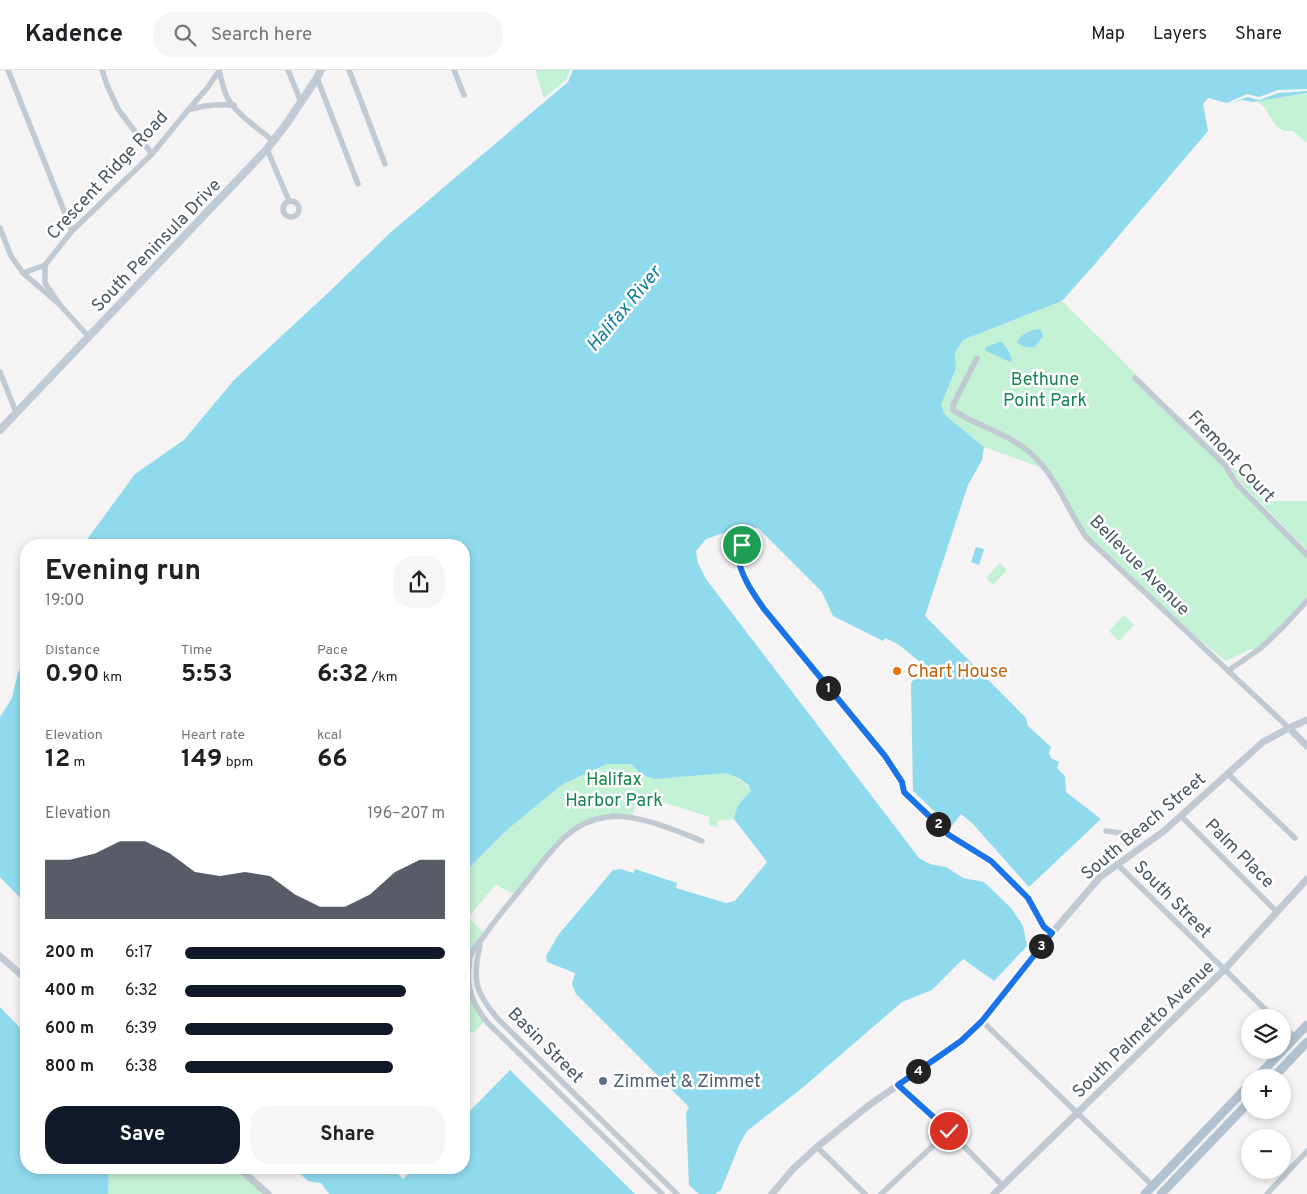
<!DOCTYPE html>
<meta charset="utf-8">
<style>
:root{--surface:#fff;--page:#f6f6f6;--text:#202124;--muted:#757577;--line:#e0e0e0;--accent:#111827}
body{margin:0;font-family:Overpass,sans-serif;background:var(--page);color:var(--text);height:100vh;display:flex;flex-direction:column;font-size:19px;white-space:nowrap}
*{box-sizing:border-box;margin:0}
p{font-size:16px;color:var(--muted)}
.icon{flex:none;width:28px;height:28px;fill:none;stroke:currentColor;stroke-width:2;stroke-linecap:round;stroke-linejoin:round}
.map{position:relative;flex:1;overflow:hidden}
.side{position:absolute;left:20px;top:469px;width:450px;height:635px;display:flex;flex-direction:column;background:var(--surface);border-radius:20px;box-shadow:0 2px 8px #0003}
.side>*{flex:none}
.fabs{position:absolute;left:1241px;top:939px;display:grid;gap:10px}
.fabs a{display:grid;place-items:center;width:50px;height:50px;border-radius:50%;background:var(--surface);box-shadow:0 2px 8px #0003;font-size:25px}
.pin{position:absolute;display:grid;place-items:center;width:42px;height:42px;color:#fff;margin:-21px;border:2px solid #fff;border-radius:50%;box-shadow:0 1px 5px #0007}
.km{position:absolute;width:25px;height:25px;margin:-12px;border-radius:50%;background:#222;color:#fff;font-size:14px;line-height:25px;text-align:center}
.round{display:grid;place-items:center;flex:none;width:52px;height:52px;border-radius:20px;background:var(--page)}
.overview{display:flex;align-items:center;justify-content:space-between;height:85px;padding:0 25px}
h1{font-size:28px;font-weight:700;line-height:38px}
.stats{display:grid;grid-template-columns:repeat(3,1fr);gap:8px;height:85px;padding:5px 25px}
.stats div{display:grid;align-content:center}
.stats b{font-size:25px;font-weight:700}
.stats small{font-size:14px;font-weight:400}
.stats p{font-size:14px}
.chart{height:140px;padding:10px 25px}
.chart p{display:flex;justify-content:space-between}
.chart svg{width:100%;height:90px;margin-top:5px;fill:var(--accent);opacity:.7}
.cta{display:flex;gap:10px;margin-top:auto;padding:10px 25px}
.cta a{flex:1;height:58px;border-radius:20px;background:var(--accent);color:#fff;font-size:20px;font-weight:700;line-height:58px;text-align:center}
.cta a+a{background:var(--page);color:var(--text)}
ul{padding:0 25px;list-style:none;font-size:16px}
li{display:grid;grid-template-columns:80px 60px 1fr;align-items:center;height:38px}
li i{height:12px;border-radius:6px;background:var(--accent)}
header{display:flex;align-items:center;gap:30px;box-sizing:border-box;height:70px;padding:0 25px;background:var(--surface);border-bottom:1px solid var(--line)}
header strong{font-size:24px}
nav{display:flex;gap:28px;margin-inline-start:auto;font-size:18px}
.search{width:350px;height:45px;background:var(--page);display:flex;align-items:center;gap:12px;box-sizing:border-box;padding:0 18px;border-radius:20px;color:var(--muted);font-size:19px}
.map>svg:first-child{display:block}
</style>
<header>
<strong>Kadence</strong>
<div class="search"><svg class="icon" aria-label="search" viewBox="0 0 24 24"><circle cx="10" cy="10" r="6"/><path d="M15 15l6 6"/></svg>Search here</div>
<nav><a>Map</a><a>Layers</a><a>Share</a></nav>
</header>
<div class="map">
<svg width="1307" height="1124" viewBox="0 0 1307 1124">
<rect width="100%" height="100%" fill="#f5f3f3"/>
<!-- green -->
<g fill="#c3f1d5">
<polygon points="536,0 570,0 566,10 544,28 536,4"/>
<polygon points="1307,23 1307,73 1293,61 1284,61 1276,56 1264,37 1256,31"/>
<polygon points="1062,231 1111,279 1225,395 1236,413 1307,485 1307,531 1261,578 1249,580 1226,591 1153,532 1086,467 1045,399 984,377 945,345 941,335 956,298 955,283 963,270"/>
<polygon points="1171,337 1267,431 1307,431 1307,480 1239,411 1227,393"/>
<polygon points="1000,493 1007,500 993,515 986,508"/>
<polygon points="1124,545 1134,555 1119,571 1109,561"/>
<path d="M607 694H631L637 701 726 703C736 708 745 711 751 721 741 731 737 734 734 749L718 751V757L711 756 708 753 710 747 640 725 631 748 592 751 565 766 516 825 505 820 496 814 468 848 485 863 470 885 469 918 486 950 474 962H469L464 956V803L508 759 563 714Z"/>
<polygon points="109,1098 237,1098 267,1124 108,1124"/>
</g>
<!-- water -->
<g fill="#90daee">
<path d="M573 0H1307V19L1278 20 1259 27 1247 24 1227 33 1208 28 1203 34 1208 61 1094 195 1062 231 963 270 955 283 956 298 941 335 945 345 984 377 982 390 968 415 925 546 1026 648 1028 656 1051 677 1049 683 1051 688 1059 692 1057 698 1065 706 1066 722 1101 749 1029 817 973 754 961 744 951 757 913 721 911 614 921 593 898 574 885 568 883 571 833 546 822 522 758 458 740 457 706 469 696 481 698 493 706 509 919 788 930 794 946 797 963 808 984 812 1012 839 1023 856 1027 876 994 911 963 889 932 920 902 932 801 1019 747 1061 740 1073 721 1120 715 1124H699L689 1115 686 1043 689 1037 576 924 572 914 575 903 547 892 546 886 559 864 613 800 621 799 633 803 635 799 677 813 676 818 726 833 735 831 767 792 734 749C737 734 741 731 751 721L748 715 740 709 726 703 655 709C644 706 638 702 631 694H607L563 714 508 759 464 803V475H83L135 404 184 370 234 310 329 222 391 162 568 12Z"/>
<polygon points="1307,21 1307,23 1252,32 1242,30 1229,34 1247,27 1259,30 1278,23"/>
<path d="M1039 259 1041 261 1043 266 1035 277C1028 278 1022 277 1017 272 1021 264 1031 260 1039 259Z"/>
<polygon points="999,272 1002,272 1008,280 1012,290 1010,292 986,281 985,278"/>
<polygon points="976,477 984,479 979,495 971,492"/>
<polygon points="26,591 26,1098 109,1098 108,1124 0,1124 0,647 12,628 18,602"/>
<polygon points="510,1000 635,1124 329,1124 321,1113 308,1111 294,1098 392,1098 403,1109 414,1098 464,1098 464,1047"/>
</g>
<!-- pier -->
<polygon fill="#f5f3f3" points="0,807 26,834 26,964 0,937"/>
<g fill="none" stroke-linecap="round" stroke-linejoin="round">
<!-- minor -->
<g stroke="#c1cad2" stroke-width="5.5">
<polyline points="8,0 72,161"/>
<polyline points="102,0 107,15 118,39 152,84"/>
<path d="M219 0C221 9 223 18 227 27 237 45 258 58 273 71"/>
<polyline points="288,0 301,32"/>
<polyline points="349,0 385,94"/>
<polyline points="454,0 464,25"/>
<polyline points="317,8 358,114"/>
<path d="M188 40C203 35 217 34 234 35"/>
<polyline points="267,79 289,131"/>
<circle cx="291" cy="139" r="8"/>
<polyline points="0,158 11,186 23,203 60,235 89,267"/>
<polyline points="23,203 45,195"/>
<polyline points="60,235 45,213 45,195 72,161 152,84 188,40 208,17 219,1"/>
<path d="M977 288 953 335V340C976 356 1005 362 1028 381 1055 403 1067 439 1086 467L1289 658"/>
<polyline points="0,302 16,342"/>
<polyline points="1135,308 1225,395 1236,413 1307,485"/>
<circle cx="737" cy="481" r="7"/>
<path d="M738 488C742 508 753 523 764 539L885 686 902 712 903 722 949 765 991 791 1028 828 1044 857 1052 863"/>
<polyline points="1229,602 1232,598 1261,578 1283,557 1307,531"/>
<polyline points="1228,704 1295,768"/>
<polyline points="1181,746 1277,842"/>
<polyline points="1106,761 1121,763"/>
<polyline points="1117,794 1274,948"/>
<path d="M480 875C472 910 475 923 499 950L677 1124"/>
<polyline points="982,951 1153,1116"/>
<polyline points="1282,956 1295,967"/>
<polyline points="898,1015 949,1061 1003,1116"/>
<polyline points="817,1077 865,1124"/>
<path d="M662 1124 487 952C473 934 466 919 469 896 470 892 469 888 471 885 473 879 478 874 482 869 496 848 513 829 529 809 540 795 552 778 566 766 577 756 592 749 607 747 633 742 677 761 702 771"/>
<polyline points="881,1124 949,1061"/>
<polyline points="1267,1124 1307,1081"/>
</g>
<!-- tertiary -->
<g stroke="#c1cad2" stroke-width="7">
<polyline points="1289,658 1307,676"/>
<polyline points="0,886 26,909"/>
<polyline points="239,1098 268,1124"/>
<polyline points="772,1124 793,1099 817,1077 868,1036 961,971 982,951 1052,863 1100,807 1164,761 1263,672 1289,658 1307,650"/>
<polyline points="994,1124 1224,900 1307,809"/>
</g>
<!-- secondary -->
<polyline stroke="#c1cbd6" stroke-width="8" points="0,360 267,79 287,53 317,8 321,0"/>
<!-- primary -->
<g stroke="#b3c2d1" stroke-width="9">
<polyline points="1256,1008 1307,955"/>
<polyline points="1273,1008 1307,972"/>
<polyline points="1145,1124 1250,1014"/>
<polyline points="1161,1124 1250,1031"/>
</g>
</g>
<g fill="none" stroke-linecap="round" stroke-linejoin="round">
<defs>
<path id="route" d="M742 475 744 477V483L741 487 738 488C742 508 753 523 764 539L885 686 902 712 904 722 949 765 991 791 1028 828 1044 857 1052 863 982 951 961 971 898 1015 949 1061"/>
</defs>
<!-- route casing -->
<use href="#route" stroke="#fff" stroke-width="10"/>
<!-- route -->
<use href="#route" stroke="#1a73e8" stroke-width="6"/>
</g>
<!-- markers -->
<circle fill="#e8710a" stroke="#fff" stroke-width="2" cx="897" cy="601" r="5"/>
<circle fill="#5c6f8a" stroke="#fff" stroke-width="2" cx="603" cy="1011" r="5"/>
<g text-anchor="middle" stroke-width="5" stroke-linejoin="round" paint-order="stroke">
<!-- street labels -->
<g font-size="18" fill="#4a5661" stroke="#fff">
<text transform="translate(107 105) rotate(-47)" y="6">Crescent Ridge Road</text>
<text transform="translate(156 175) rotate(-46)" y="6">South Peninsula Drive</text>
<text transform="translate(1232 386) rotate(47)" y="6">Fremont Court</text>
<text transform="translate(1140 495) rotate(45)" y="6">Bellevue Avenue</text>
<text transform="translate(1143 756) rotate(-40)" y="6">South Beach Street</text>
<text transform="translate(1240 783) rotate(45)" y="6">Palm Place</text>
<text transform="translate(1173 829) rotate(45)" y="6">South Street</text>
<text transform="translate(1143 959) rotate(-44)" y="6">South Palmetto Avenue</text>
<text transform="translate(546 975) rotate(45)" y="6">Basin Street</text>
</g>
<!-- park labels -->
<g font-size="18" fill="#17864f" stroke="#fff">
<text x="1045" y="315">Bethune<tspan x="1045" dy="21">Point Park</tspan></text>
<text x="614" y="715">Halifax<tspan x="614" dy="21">Harbor Park</tspan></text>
</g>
<!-- food labels -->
<g font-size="18" fill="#c56008" stroke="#fff" text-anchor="start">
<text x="907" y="607">Chart House</text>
</g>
<!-- service labels -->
<g font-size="18" fill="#4e5e75" stroke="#fff" text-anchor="start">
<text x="613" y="1017">Zimmet &amp; Zimmet</text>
</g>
<!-- water labels -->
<g font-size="19" font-style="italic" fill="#0c7c9b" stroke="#fff">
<text transform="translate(623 238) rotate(-50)" y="7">Halifax River</text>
</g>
</g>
</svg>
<div class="fabs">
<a><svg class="icon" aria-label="layers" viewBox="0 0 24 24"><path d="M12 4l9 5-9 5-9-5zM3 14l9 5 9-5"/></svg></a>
<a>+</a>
<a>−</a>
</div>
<div class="pin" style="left:742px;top:475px;background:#1e9e55"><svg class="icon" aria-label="arrive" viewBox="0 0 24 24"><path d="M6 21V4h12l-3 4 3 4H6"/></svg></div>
<div class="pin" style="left:949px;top:1061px;background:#d93025"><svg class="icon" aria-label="check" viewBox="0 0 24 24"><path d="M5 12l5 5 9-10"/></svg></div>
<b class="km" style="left:828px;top:618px">1</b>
<b class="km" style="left:938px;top:754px">2</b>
<b class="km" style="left:1041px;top:876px">3</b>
<b class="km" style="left:918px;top:1001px">4</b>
<section class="side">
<div class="overview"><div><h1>Evening run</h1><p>19:00</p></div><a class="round"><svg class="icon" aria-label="share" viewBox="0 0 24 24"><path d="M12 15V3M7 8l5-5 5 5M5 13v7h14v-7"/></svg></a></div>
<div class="stats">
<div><p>Distance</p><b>0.90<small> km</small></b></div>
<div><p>Time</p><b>5:53</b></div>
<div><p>Pace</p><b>6:32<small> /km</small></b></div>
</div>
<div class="stats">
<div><p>Elevation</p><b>12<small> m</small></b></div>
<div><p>Heart rate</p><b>149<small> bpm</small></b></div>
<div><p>kcal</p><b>66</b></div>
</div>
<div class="chart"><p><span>Elevation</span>196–207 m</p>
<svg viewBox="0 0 160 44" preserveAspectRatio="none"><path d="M0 44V15L10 15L20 12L30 6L40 6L50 12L60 21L70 23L80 21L90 23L100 32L110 38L120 38L130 32L140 21L150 15L160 15V44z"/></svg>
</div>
<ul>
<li><b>200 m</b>6:17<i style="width:100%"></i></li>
<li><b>400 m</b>6:32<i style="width:85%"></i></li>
<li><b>600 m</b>6:39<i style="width:80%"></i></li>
<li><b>800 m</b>6:38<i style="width:80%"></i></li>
</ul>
<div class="cta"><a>Save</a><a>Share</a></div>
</section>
</div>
